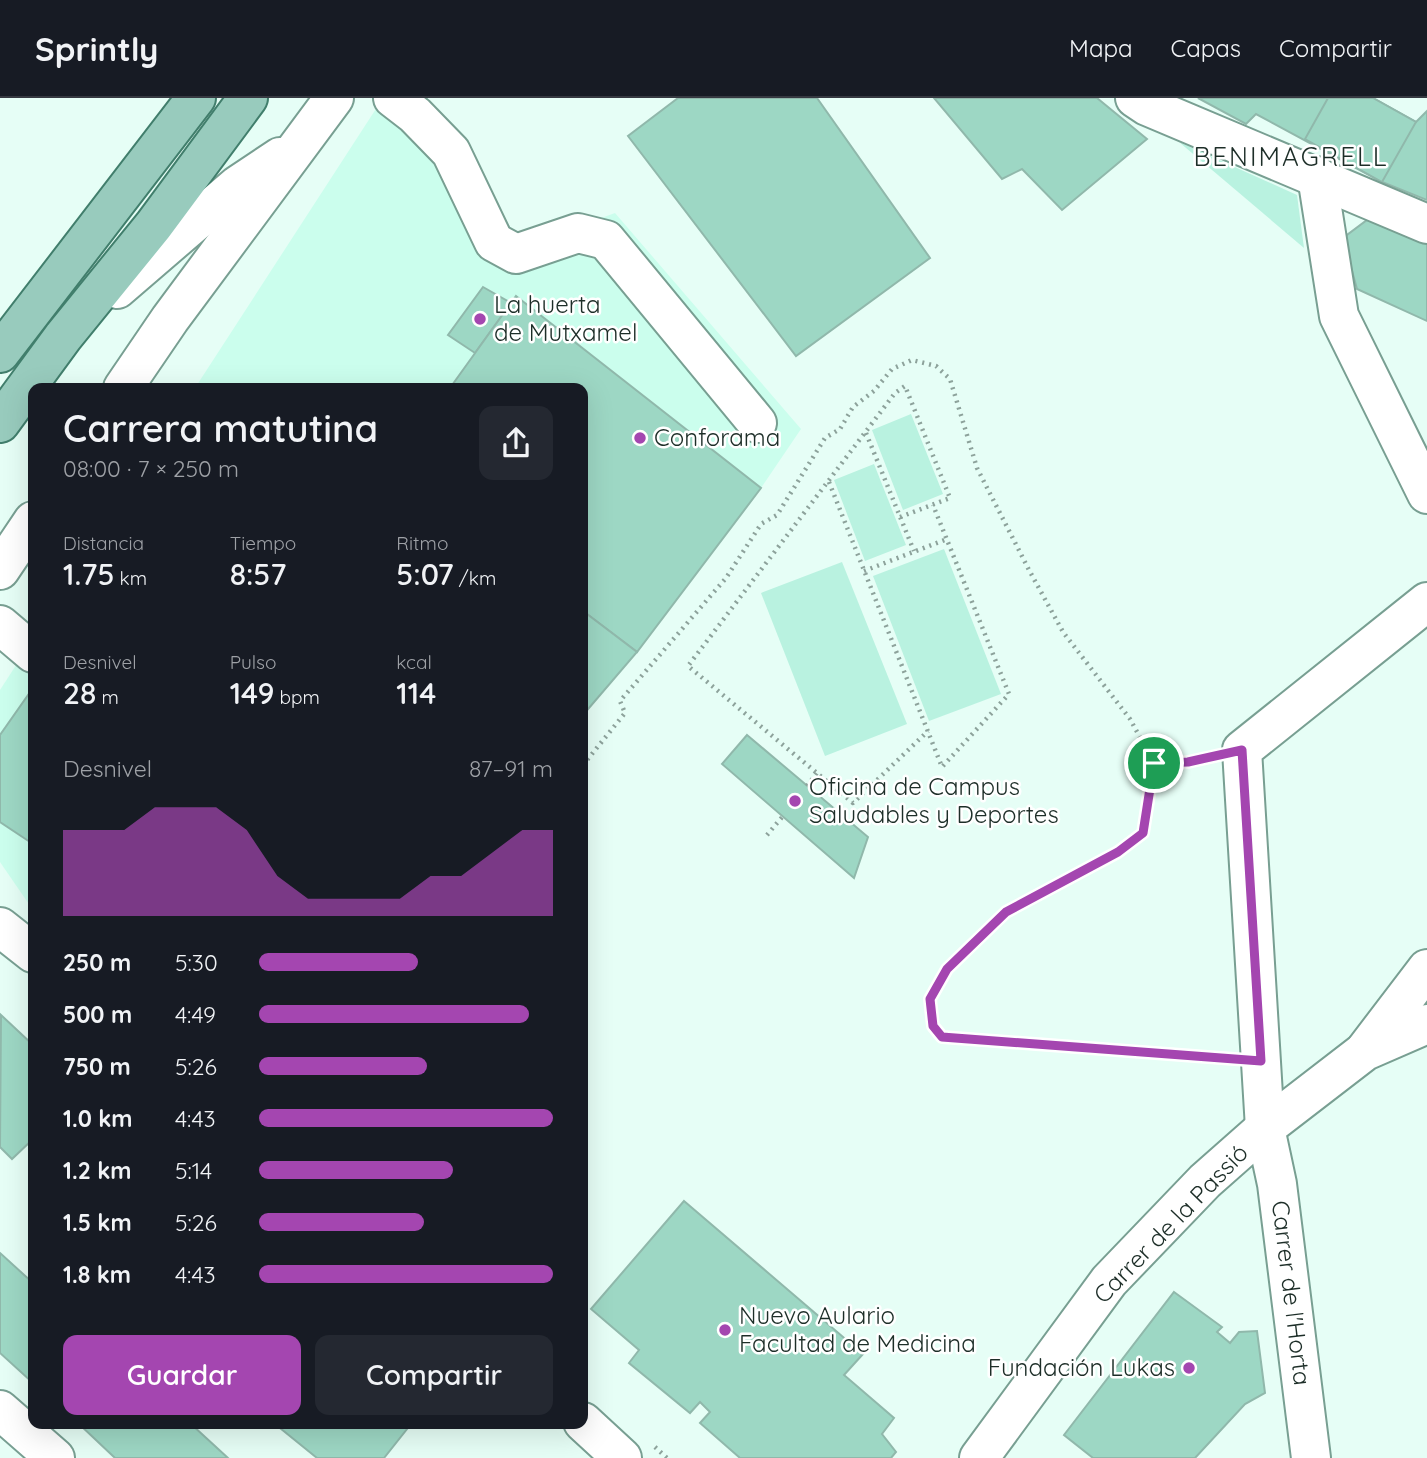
<!DOCTYPE html>
<html lang="es">
<meta charset="utf-8">
<style>
:root{--surface:#171b24;--page:#242831;--text:#f1f3f6;--muted:#9ea1a6;--line:#363941;--accent:#a446b0}
body{margin:0;font-family:Quicksand,sans-serif;background:var(--page);color:var(--text);height:100vh;display:flex;flex-direction:column;font-size:26px;white-space:nowrap}
*{box-sizing:border-box;margin:0}
p{font-size:23px;color:var(--muted)}
.icon{flex:none;width:38px;height:38px;fill:none;stroke:currentColor;stroke-width:2;stroke-linecap:round;stroke-linejoin:round}
.map{position:relative;flex:1;overflow:hidden}
.panel{position:absolute;left:28px;top:285px;width:560px;height:1046px;display:flex;flex-direction:column;background:var(--surface);border-radius:14px;box-shadow:0 7px 28px #0002}
.panel>*{flex:none}
.pin{position:absolute;display:grid;place-items:center;width:60px;height:60px;color:#fff;margin:-30px;border:4px solid #fff;border-radius:50%;box-shadow:0 2px 7px #0007}
.round{display:grid;place-items:center;flex:none;width:74px;height:74px;border-radius:14px;background:var(--page)}
.overview{display:flex;align-items:center;justify-content:space-between;height:119px;padding:0 35px}
h1{font-size:38px;font-weight:600;line-height:52px}
.stats{display:grid;grid-template-columns:repeat(3,1fr);gap:10px;height:119px;padding:7px 35px}
.stats div{display:grid;align-content:center}
.stats b{font-size:30px;font-weight:600}
.stats small{font-size:19px;font-weight:400}
.stats p{font-size:19px}
.chart{height:196px;padding:14px 35px}
.chart p{display:flex;justify-content:space-between}
.chart svg{width:100%;height:126px;margin-top:7px;fill:var(--accent);opacity:.7}
.cta{display:flex;gap:14px;margin-top:auto;padding:14px 35px}
.cta a{flex:1;height:80px;border-radius:14px;background:var(--accent);color:#fff;font-size:28px;font-weight:600;line-height:80px;text-align:center}
.cta a+a{background:var(--page);color:var(--text)}
ul{padding:0 35px;list-style:none;font-size:23px}
li{display:grid;grid-template-columns:112px 84px 1fr;align-items:center;height:52px}
li i{height:18px;border-radius:9px;background:var(--accent)}
header{display:flex;align-items:center;gap:42px;box-sizing:border-box;height:98px;padding:0 35px;background:var(--surface);border-bottom:2px solid var(--line)}
header strong{font-size:33px}
nav{display:flex;gap:38px;margin-inline-start:auto;font-size:24px}
.map>svg:first-child{display:block}
</style>
<header>
<strong>Sprintly</strong>
<nav><a>Mapa</a><a>Capas</a><a>Compartir</a></nav>
</header>
<div class="map">
<svg width="1427" height="1360" viewBox="0 0 1427 1360">
<rect width="100%" height="100%" fill="#e6fef6"/>
<!-- built -->
<g fill="#cbfeed">
<polygon points="383,0 392,0 527,147 615,115 801,331 761,390 637,554 583,617 583,290 195,290"/>
<polygon points="33,541 33,812 0,764 0,592"/>
</g>
<!-- green -->
<g fill="#b9f2e0">
<polygon points="1179,44 1297,97 1304,150"/>
<polygon points="911,316 943,396 903,412 872,332"/>
<polygon points="874,366 906,447 865,463 834,382"/>
<polygon points="944,451 1001,596 929,623 873,478"/>
<polygon points="842,464 907,626 825,658 761,495"/>
</g>
<!-- building -->
<g fill="#9dd7c4" stroke="#90b8ab" stroke-width="2">
<polygon points="678,0 817,0 930,160 796,258 628,38"/>
<polygon points="934,0 1097,0 1147,41 1062,112 1022,71 1002,81"/>
<polygon points="1198,0 1373,0 1416,24 1427,13 1427,102 1382,84 1256,16 1246,26"/>
<polygon points="1328,0 1373,0 1416,24 1382,84 1305,41"/>
<polygon points="1371,119 1427,145 1427,223 1357,191 1343,140"/>
<polygon points="483,189 511,205 475,255 448,237"/>
<polygon points="516,198 761,390 637,554 583,513 583,290 450,290"/>
<polygon points="583,513 637,554 583,617"/>
<polygon points="33,590 33,746 0,724 0,637"/>
<polygon points="747,637 868,739 854,780 722,666"/>
<polygon points="1,917 33,947 33,1041 12,1061 0,1049"/>
<polygon points="684,1103 863,1256 844,1277 894,1320 882,1336 896,1354 891,1360 740,1360 700,1325 710,1314 700,1304 690,1315 629,1265 639,1252 591,1211"/>
<polygon points="0,1155 33,1185 33,1285 0,1255"/>
<polygon points="1174,1194 1222,1229 1217,1234 1230,1245 1239,1234 1257,1233 1265,1295 1245,1306 1195,1360 1093,1360 1064,1337"/>
<polygon points="79,1326 191,1326 228,1360 115,1360"/>
<polygon points="275,1326 411,1326 384,1360 317,1360"/>
</g>
<g fill="none" stroke-linecap="round" stroke-linejoin="round">
<defs>
<g id="minor">
<polyline points="393,0 415,17 451,54 494,144 516,156 578,135 606,142 757,325"/>
<polyline points="1135,0 1147,8 1427,126"/>
<polyline points="1317,78 1339,218 1427,396"/>
<polyline points="117,191 238,87 280,59"/>
<polyline points="123,290 170,221 334,0"/>
<polyline points="0,472 33,423"/>
<polyline points="0,527 33,555"/>
<polyline points="0,829 33,855"/>
<polyline points="1366,951 1427,871"/>
<polyline points="0,1312 55,1360"/>
<polyline points="583,1324 622,1360"/>
<polyline points="979,1360 1109,1183 1205,1083 1265,1030 1365,953 1427,926"/>
<polyline points="1311,1360 1277,1086 1265,1030 1242,652 1427,504"/>
</g>
<g id="major">
<polyline points="0,255 196,0"/>
<polyline points="0,325 63,239 154,127 248,0"/>
</g>
</defs>
<!-- minor casing -->
<use href="#minor" stroke="#789f92" stroke-width="42"/>
<!-- major casing -->
<use href="#major" stroke="#417e6c" stroke-width="42"/>
<!-- path -->
<g stroke="#8da29b" stroke-width="4.5" stroke-dasharray="2 5" stroke-linecap="butt">
<polyline points="866,335 914,453"/>
<polyline points="829,384 942,669 1009,596 933,407"/>
<polyline points="900,419 950,400 905,288 895,295 688,568 853,705 928,633"/>
<polyline points="864,473 947,441"/>
<polyline points="1154,665 1143,735 1117,754 1006,814 947,871 930,901 933,928 942,939 1229,960"/>
<polyline points="583,667 625,615 620,603 726,480 761,426 777,417 825,340 840,331 853,309 874,293 892,271 912,262 936,268 950,281 977,370 1029,472 1063,534 1130,621 1154,665 1187,664 1210,659"/>
<polyline points="807,688 817,675"/>
<polyline points="767,737 783,718"/>
<polyline points="655,1349 667,1360"/>
</g>
<!-- minor -->
<use href="#minor" stroke="#fff" stroke-width="38"/>
<!-- major -->
<use href="#major" stroke="#98cbbd" stroke-width="38"/>
</g>
<g fill="none" stroke-linecap="round" stroke-linejoin="round">
<defs>
<polygon id="route" points="1242,652 1261,963 942,939 933,928 930,901 947,871 1006,814 1118,754 1143,735 1154,665 1188,664"/>
</defs>
<!-- route casing -->
<use href="#route" stroke="#fff" stroke-width="14"/>
<!-- route -->
<use href="#route" stroke="#a446b0" stroke-width="9"/>
</g>
<!-- markers -->
<g fill="#a446b0" stroke="#fff" stroke-width="2.5">
<circle cx="480" cy="221" r="7"/>
<circle cx="640" cy="340" r="7"/>
<circle cx="795" cy="703" r="7"/>
<circle cx="725" cy="1232" r="7"/>
<circle cx="1189" cy="1270" r="7"/>
</g>
<g text-anchor="middle" stroke-width="5" stroke-linejoin="round" paint-order="stroke">
<!-- poi labels -->
<g font-size="24" fill="#1d2e28" stroke="#fff" text-anchor="start">
<text x="494" y="215">La huerta<tspan x="494" dy="28">de Mutxamel</tspan></text>
<text x="654" y="348">Conforama</text>
<text x="809" y="697">Oficina de Campus<tspan x="809" dy="28">Saludables y Deportes</tspan></text>
<text x="739" y="1226">Nuevo Aulario<tspan x="739" dy="28">Facultad de Medicina</tspan></text>
<text x="1175" y="1278" text-anchor="end">Fundación Lukas</text>
</g>
<!-- street labels -->
<g font-size="24" fill="#1d2e28" stroke="#fff">
<text transform="translate(1171 1126) rotate(-46)" y="8">Carrer de la Passió</text>
<text transform="translate(1291 1195) rotate(83)" y="8">Carrer de l'Horta</text>
</g>
<!-- neighbourhood labels -->
<g font-size="26" letter-spacing="2" fill="#1d2e28" stroke="#fff">
<text x="1291" y="68">BENIMAGRELL</text>
</g>
</g>
</svg>
<div class="pin" style="left:1154px;top:665px;background:#1e9e55"><svg class="icon" aria-label="arrive" viewBox="0 0 24 24"><path d="M6 21V4h12l-3 4 3 4H6"/></svg></div>
<section class="panel">
<div class="overview"><div><h1>Carrera matutina</h1><p>08:00 · 7 × 250 m</p></div><a class="round"><svg class="icon" aria-label="share" viewBox="0 0 24 24"><path d="M12 15V3M7 8l5-5 5 5M5 13v7h14v-7"/></svg></a></div>
<div class="stats">
<div><p>Distancia</p><b>1.75<small> km</small></b></div>
<div><p>Tiempo</p><b>8:57</b></div>
<div><p>Ritmo</p><b>5:07<small> /km</small></b></div>
</div>
<div class="stats">
<div><p>Desnivel</p><b>28<small> m</small></b></div>
<div><p>Pulso</p><b>149<small> bpm</small></b></div>
<div><p>kcal</p><b>114</b></div>
</div>
<div class="chart"><p><span>Desnivel</span>87–91 m</p>
<svg viewBox="0 0 160 44" preserveAspectRatio="none"><path d="M0 44V14L10 14L20 14L30 6L40 6L50 6L60 14L70 30L80 38L90 38L100 38L110 38L120 30L130 30L140 22L150 14L160 14V44z"/></svg>
</div>
<ul>
<li><b>250 m</b>5:30<i style="width:54%"></i></li>
<li><b>500 m</b>4:49<i style="width:92%"></i></li>
<li><b>750 m</b>5:26<i style="width:57%"></i></li>
<li><b>1.0 km</b>4:43<i style="width:100%"></i></li>
<li><b>1.2 km</b>5:14<i style="width:66%"></i></li>
<li><b>1.5 km</b>5:26<i style="width:56%"></i></li>
<li><b>1.8 km</b>4:43<i style="width:100%"></i></li>
</ul>
<div class="cta"><a>Guardar</a><a>Compartir</a></div>
</section>
</div>
